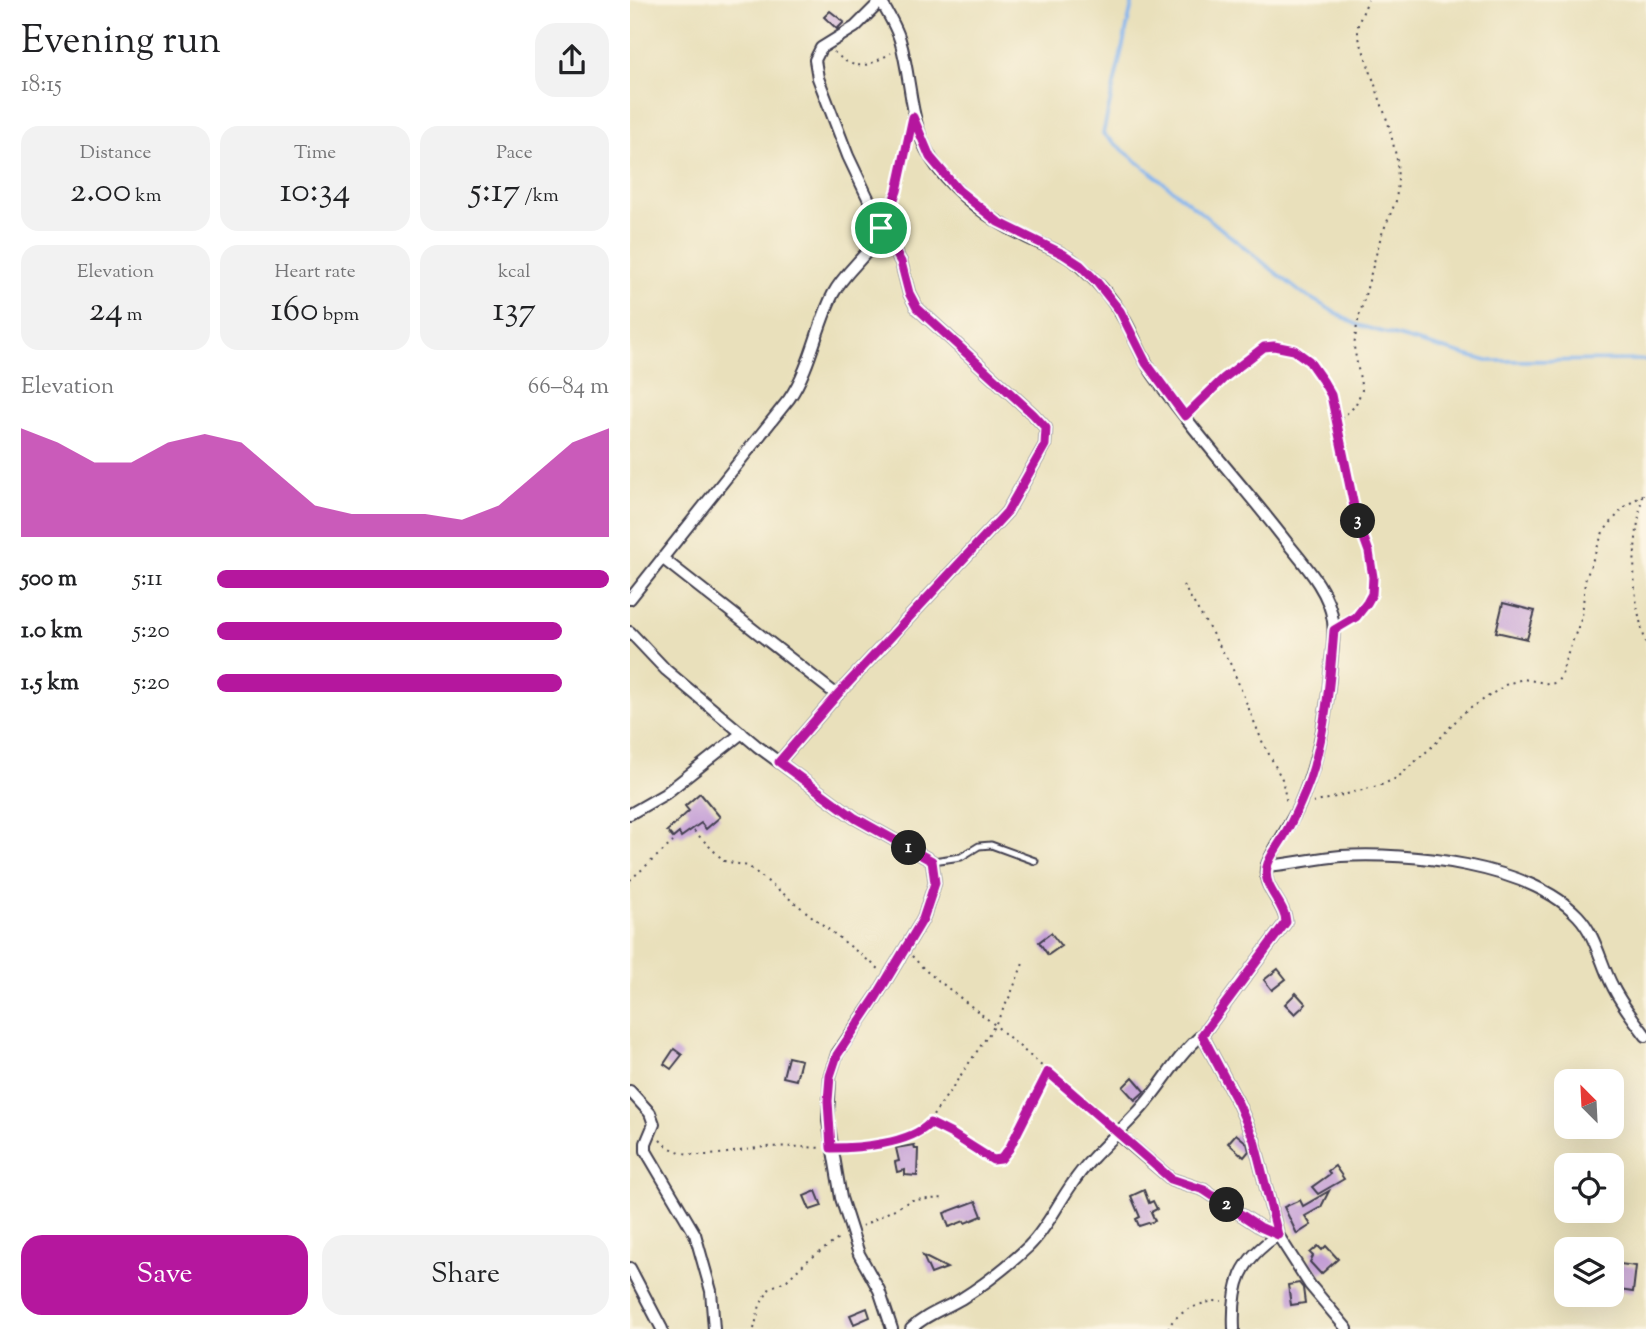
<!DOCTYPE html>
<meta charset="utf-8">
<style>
:root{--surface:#fff;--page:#f2f2f2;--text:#202124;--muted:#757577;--accent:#b5179e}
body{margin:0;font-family:"Sorts Mill Goudy",serif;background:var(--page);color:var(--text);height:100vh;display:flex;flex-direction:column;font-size:26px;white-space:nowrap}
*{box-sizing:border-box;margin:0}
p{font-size:23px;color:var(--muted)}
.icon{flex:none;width:38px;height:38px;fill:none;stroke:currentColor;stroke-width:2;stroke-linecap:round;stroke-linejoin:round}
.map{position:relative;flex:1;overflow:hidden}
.panel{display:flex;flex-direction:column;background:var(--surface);width:630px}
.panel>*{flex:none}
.needle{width:46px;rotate:336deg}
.fabs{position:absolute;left:924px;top:1069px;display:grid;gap:14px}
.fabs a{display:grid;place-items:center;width:70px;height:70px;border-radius:14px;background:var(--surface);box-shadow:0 7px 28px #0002;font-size:35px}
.pin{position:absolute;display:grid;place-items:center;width:60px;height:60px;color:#fff;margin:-30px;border:4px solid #fff;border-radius:50%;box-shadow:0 2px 7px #0007}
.km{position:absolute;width:35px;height:35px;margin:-18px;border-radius:50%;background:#222;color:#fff;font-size:19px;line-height:35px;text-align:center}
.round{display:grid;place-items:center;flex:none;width:74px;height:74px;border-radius:21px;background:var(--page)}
.head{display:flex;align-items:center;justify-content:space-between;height:119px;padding:0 21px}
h1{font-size:38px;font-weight:600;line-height:52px}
.figures{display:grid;grid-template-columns:repeat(3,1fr);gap:10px;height:119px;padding:7px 21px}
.figures div{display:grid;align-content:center;border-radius:18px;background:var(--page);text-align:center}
.figures b{font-size:35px;font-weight:600}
.figures small{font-size:19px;font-weight:400}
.figures p{font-size:19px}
.chart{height:196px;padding:14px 21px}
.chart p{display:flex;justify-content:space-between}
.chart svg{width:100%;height:126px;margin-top:7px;fill:var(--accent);opacity:.7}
.button{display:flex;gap:14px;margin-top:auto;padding:14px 21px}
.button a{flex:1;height:80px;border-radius:21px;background:var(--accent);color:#fff;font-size:28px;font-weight:600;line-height:80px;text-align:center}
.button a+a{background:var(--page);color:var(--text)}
ul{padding:0 21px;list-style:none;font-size:23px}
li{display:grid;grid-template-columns:112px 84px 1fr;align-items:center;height:52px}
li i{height:18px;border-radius:9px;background:var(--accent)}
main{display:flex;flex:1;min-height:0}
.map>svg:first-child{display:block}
</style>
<main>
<section class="panel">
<div class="head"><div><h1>Evening run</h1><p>18:15</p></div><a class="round"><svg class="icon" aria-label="share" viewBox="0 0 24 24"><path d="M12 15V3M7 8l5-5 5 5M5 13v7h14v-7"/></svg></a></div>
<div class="figures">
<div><p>Distance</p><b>2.00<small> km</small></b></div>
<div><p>Time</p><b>10:34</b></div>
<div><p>Pace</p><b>5:17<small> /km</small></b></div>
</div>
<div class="figures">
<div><p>Elevation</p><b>24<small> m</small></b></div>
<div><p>Heart rate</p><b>160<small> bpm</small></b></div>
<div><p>kcal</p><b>137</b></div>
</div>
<div class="chart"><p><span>Elevation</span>66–84 m</p>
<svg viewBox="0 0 160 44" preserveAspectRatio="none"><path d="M0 44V6L10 11L20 18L30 18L40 11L50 8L60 11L70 22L80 33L90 36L100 36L110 36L120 38L130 33L140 22L150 11L160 6V44z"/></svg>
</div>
<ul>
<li><b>500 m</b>5:11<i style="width:100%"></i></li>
<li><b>1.0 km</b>5:20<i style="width:88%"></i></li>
<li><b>1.5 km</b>5:20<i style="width:88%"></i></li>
</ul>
<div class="button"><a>Save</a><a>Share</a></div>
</section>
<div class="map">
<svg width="1016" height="1329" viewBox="0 0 1016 1329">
<rect width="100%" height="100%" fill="#fcf5e5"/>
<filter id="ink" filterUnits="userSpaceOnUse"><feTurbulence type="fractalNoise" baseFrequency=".0143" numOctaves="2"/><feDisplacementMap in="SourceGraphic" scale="14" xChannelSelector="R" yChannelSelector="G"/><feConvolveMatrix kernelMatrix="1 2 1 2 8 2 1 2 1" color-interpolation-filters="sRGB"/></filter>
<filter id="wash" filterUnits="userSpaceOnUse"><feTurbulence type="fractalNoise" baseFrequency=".00686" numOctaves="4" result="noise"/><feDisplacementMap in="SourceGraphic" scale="28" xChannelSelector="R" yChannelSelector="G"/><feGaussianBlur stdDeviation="1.57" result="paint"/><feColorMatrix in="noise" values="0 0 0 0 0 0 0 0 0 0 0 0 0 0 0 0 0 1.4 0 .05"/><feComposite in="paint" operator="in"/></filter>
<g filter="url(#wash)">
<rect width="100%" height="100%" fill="#e9e0bb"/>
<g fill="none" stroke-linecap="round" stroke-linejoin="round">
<!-- stream -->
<polyline stroke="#82b4ef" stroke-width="3.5" points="503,0 473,134 670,292 727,325 857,361 1016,360"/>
</g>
<g id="blocks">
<!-- building -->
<g fill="#c39dd6">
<polygon points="200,11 214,22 207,29 194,17"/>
<polygon points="873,603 905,611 897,639 866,632"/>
<polygon points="70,793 90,817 76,829 71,823 51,837 49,833 43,838 37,831 59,811 55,806"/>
<polygon points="421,933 431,946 418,955 409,942"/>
<polygon points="648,969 656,979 642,990 634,980"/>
<polygon points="666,993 676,1004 665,1014 655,1004"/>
<polygon points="44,1049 52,1055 41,1069 34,1064"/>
<polygon points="158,1057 171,1060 166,1080 153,1077"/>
<polygon points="503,1077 515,1091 505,1100 493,1087"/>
<polygon points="606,1134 617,1143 619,1151 614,1157 598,1143"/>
<polygon points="284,1145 285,1149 288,1149 287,1176 275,1175 275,1170 267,1172 265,1162 269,1161 266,1148"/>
<polygon points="705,1166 714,1179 688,1194 682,1187 700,1174 698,1171"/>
<polygon points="514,1190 519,1203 523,1201 527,1209 521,1212 525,1221 509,1226 506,1219 510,1217 501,1196"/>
<polygon points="186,1191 192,1206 180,1210 174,1196"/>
<polygon points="699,1191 691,1207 675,1216 681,1225 667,1234 654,1207 670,1200 673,1206"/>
<polygon points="346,1201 352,1216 335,1223 334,1221 319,1227 314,1213"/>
<polygon points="688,1246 692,1250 696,1246 708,1259 691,1274 680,1262 683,1256 680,1253"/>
<polygon points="293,1256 317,1268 301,1274"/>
<polygon points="982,1263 1006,1266 1003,1292 982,1289"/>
<polygon points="669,1283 673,1288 675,1303 661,1305 658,1285"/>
<polygon points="237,1308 240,1317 224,1324 220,1315"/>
</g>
</g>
</g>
<g filter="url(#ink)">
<use href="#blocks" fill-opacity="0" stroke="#403e4e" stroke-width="2"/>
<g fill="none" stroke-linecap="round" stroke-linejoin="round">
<defs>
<polyline id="service" points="303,861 331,857 349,846 361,845 405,861"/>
<g id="minor">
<path d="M250 0C257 12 266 26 270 40 283 83 278 129 307 167 329 196 361 220 394 236 413 246 436 252 452 268 470 284 486 303 497 324 506 341 512 358 523 374 563 432 612 484 655 540 673 563 699 590 703 621 705 635 702 651 701 665 697 713 689 762 669 806 661 824 643 849 637 865 630 887 655 902 656 922L572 1035C547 1055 530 1089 507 1113 485 1137 460 1157 442 1184 427 1205 417 1228 399 1246 379 1265 355 1284 331 1299 314 1309 295 1315 281 1329"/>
<polyline points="32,558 207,695"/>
<path d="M0 599 159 399C181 367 186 328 203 294 215 271 238 256 250 233L252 229 247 217 218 156 188 78 185 60 191 48 225 27 251 1"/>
<polyline points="0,632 36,670 127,746 225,818 302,861 305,883 293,919 246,997 207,1054 200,1076 198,1121 211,1198 229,1254 249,1290 262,1329"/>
<polyline points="149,762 207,695 377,512 415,445 416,428 403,414 287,308 279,293 271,262 252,229"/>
<polyline points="0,814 35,794 112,733"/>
<path d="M637 866C662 864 686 858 711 856 779 852 899 864 948 916 966 935 971 965 983 987 992 1005 1004 1020 1016 1036"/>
<polyline points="572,1035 608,1103 624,1140 648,1235 680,1285 717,1329"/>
<polyline points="0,1091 20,1113 24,1124 16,1143 16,1151 65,1234 81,1291 84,1329"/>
<polyline points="487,1133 541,1179 574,1190 630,1227 648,1235"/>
<polyline points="0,1268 32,1329"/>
<path d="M604 1329C602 1284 610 1260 648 1235"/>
</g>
</defs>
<!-- service casing -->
<use href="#service" stroke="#403e4e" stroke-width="9"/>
<!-- minor casing -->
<use href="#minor" stroke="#403e4e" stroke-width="14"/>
<!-- path -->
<g stroke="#403e4e" stroke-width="2" stroke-dasharray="2 5" stroke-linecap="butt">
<path d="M204 52C226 73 238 66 261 53"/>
<polyline points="258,214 267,191 279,139"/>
<polyline points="562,408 594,378 634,347 644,346 664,350 679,361 701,395 726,516 739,552 743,577 742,594 737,603 726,616 715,623"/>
<polyline points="706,423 725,406 732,390 724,347 727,325 751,236 766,201 768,182 767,160 759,126 728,35 728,24 738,0"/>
<path d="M1012 496C1003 551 999 588 1016 643"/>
<polyline points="553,585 601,665 632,741 652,779 657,804"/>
<polyline points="683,803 751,785 767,778 805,744 832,714 877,684 893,679 921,684 927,682 932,675 935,661 952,617 955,581 973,532 994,507 1016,493"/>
<polyline points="64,831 94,861 118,866 249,969"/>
<polyline points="0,880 43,842"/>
<polyline points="282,956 295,970 365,1025 480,1126"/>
<polyline points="301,1123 322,1134 363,1160 371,1159 379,1149 418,1073"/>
<path d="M30 1140C57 1167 104 1150 136 1147 155 1146 173 1147 192 1148"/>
<polyline points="215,1148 245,1145 288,1133 294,1129 365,1025 380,996 394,961"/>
<polyline points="232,1226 282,1200 315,1198"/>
<polyline points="124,1329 130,1305 140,1288 157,1280 177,1261 211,1237"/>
<path d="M538 1329C544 1312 575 1300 592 1301"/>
</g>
<!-- service -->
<use href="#service" stroke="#fff" stroke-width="5"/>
<!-- minor -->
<use href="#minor" stroke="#fff" stroke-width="10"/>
</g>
</g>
<g fill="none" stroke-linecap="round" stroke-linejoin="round" filter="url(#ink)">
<defs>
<path id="route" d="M283 117 300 157 328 190 368 222 433 254 450 265 466 281 490 311 516 363 555 416 594 378 634 347 644 346 664 350 679 361 693 381 701 395 726 516 739 552 743 577 742 594 737 603 726 617 704 630C700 680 696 731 680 779 673 798 665 816 655 834 650 844 639 856 637 867 632 889 655 902 656 922L572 1035 608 1103 624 1140 648 1235 630 1227 574 1190 541 1179 418 1072 379 1149 371 1159 363 1160 322 1134 300 1123C280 1144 229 1148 201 1148L198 1101 200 1076 207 1055 246 997 293 919 305 883 302 861 225 818 149 762 207 695 377 512 415 445 416 428 403 414 287 308 279 293 271 262 252 229 267 191Z"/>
</defs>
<!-- route casing -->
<use href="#route" stroke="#fff" stroke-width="14"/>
<!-- route -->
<use href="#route" stroke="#b5179e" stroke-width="9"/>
</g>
</svg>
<div class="fabs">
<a><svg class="needle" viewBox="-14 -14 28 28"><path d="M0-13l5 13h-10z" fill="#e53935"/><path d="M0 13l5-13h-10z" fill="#757577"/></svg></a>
<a><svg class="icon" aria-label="locate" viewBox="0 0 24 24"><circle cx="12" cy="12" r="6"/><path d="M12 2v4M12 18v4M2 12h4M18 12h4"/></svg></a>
<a><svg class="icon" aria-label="layers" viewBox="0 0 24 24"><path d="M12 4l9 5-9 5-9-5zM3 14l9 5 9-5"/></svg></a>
</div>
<div class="pin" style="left:251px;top:228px;background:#1e9e55"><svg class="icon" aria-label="arrive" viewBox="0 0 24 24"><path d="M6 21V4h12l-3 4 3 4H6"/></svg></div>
<b class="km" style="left:279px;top:848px">1</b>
<b class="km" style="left:597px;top:1205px">2</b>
<b class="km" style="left:728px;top:521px">3</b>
</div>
</main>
